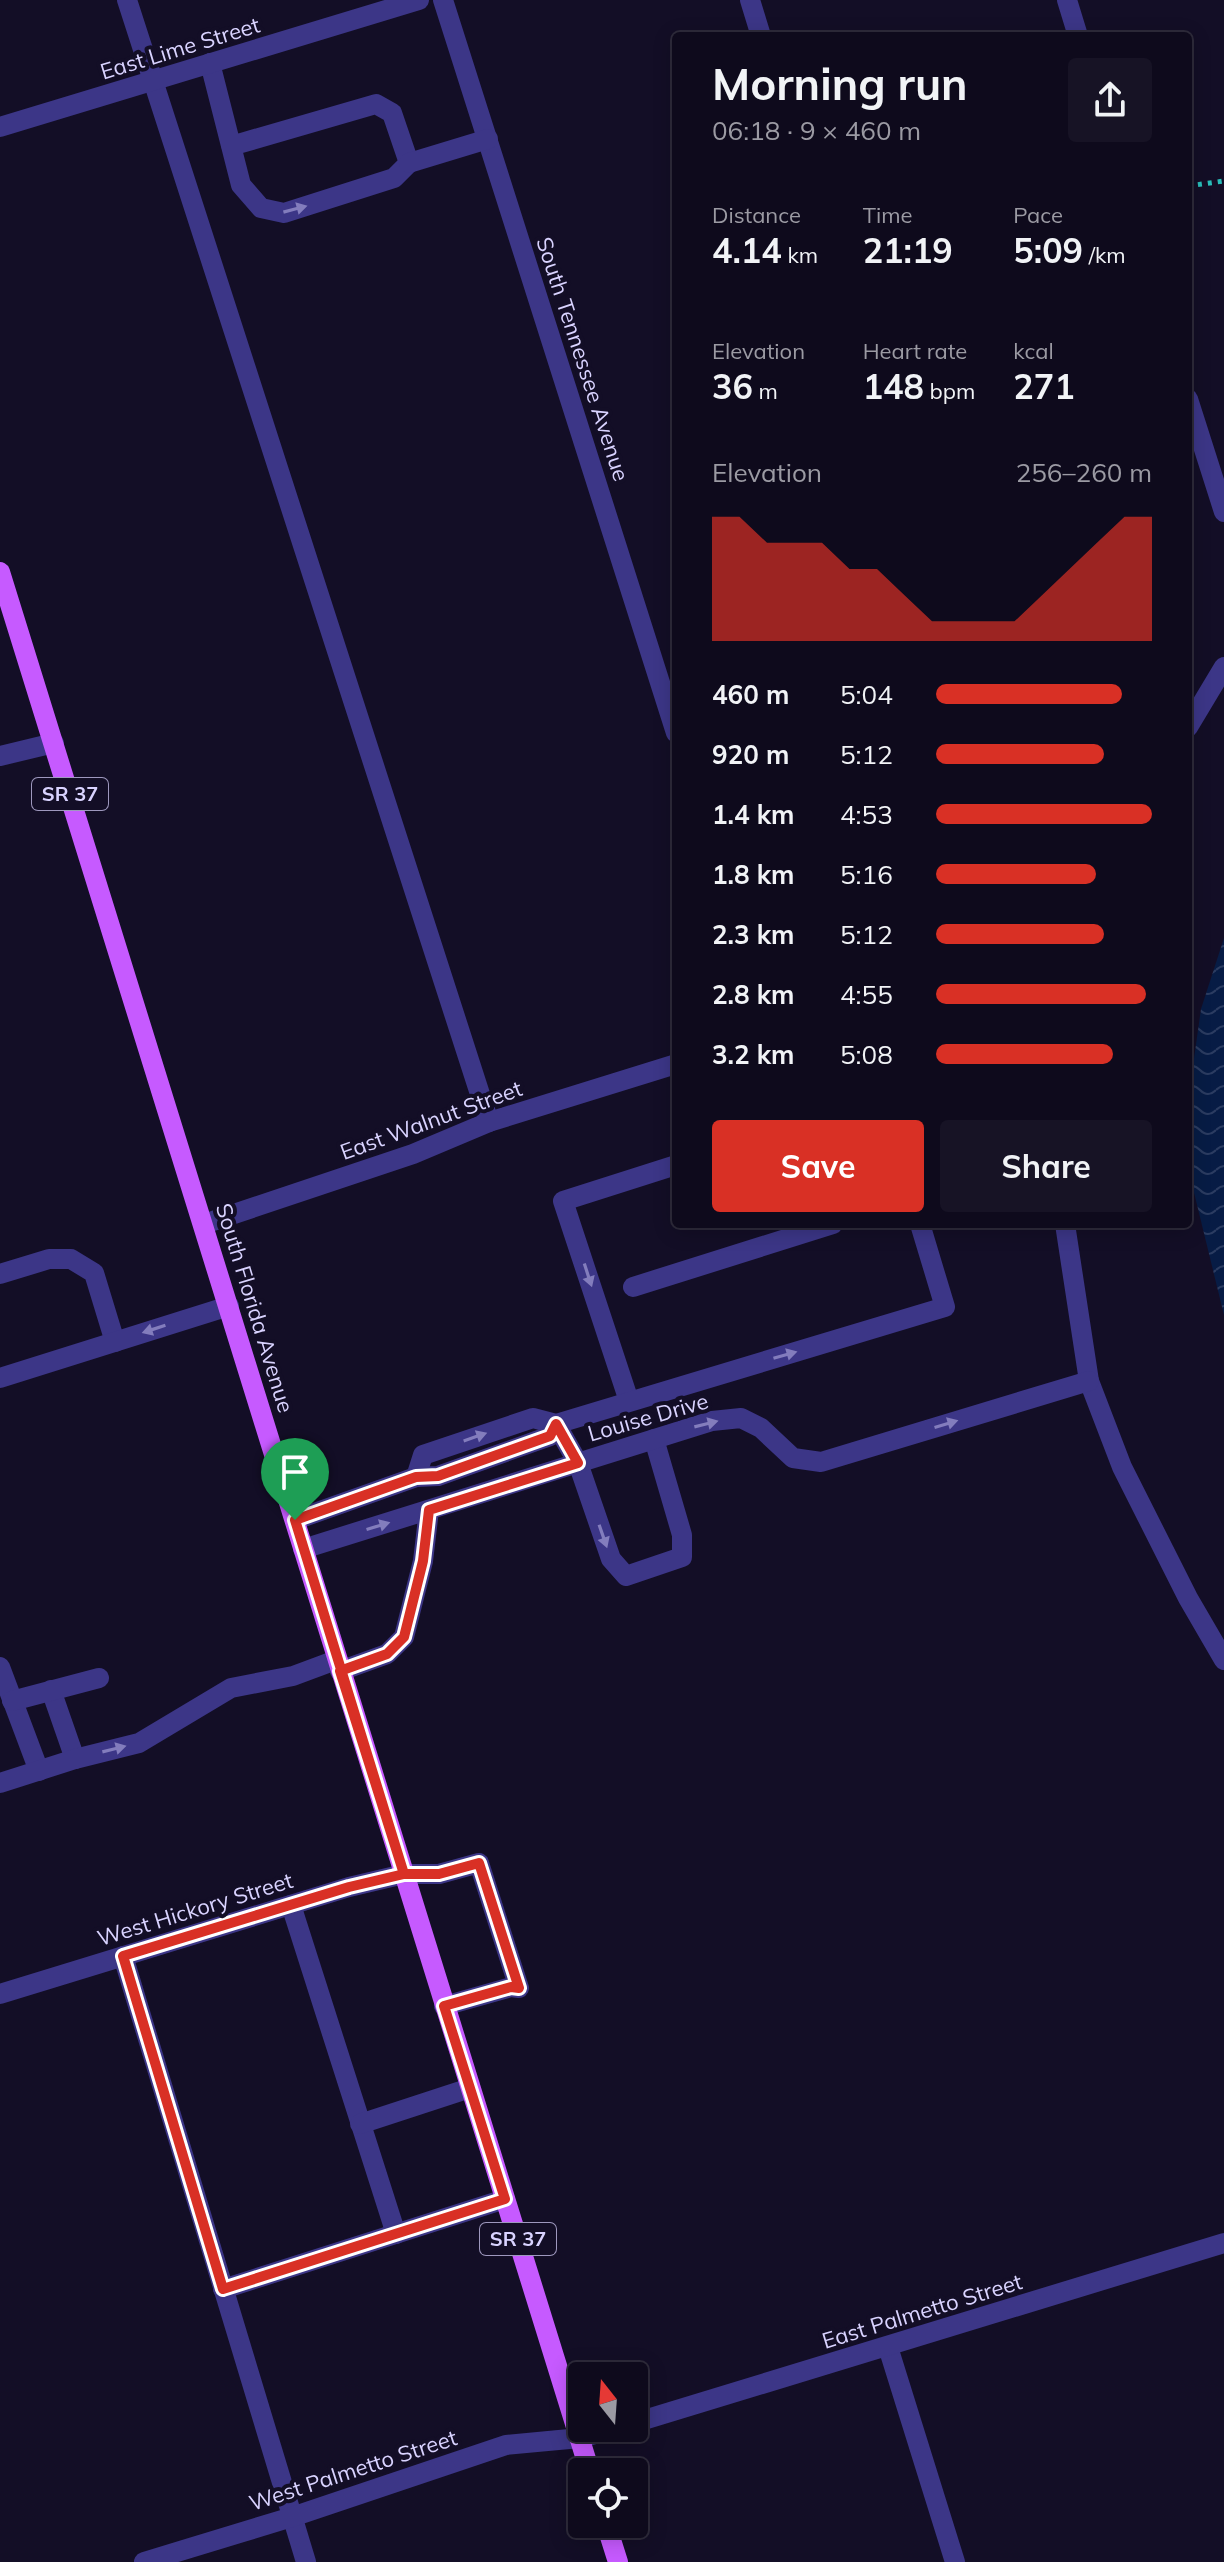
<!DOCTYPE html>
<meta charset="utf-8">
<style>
:root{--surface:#0e0a1c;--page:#171325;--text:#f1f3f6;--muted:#9b9aa3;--line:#2e2b3b;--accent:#d93025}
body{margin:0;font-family:Mulish,sans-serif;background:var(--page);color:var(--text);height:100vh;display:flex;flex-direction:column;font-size:30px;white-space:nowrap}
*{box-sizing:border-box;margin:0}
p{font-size:26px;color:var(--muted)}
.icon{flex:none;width:44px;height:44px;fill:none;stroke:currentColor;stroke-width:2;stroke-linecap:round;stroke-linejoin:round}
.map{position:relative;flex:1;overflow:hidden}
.sheet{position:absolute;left:672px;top:32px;width:520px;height:1196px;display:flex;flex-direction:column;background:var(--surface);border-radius:8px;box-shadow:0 4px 20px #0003,0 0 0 2px var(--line)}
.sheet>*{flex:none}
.needle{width:52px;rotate:343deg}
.buttons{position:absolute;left:568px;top:2362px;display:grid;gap:16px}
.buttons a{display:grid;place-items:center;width:80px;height:80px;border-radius:8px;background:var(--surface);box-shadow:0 4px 20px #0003,0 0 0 2px var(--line);font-size:40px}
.pin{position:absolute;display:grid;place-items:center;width:68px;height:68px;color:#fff;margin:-82px -34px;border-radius:50% 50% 50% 0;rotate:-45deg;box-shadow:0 0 8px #0007}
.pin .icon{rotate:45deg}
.round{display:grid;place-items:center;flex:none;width:84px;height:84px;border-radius:8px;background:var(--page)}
.headline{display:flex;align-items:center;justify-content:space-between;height:136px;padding:0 40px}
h1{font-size:44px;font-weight:700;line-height:60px}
.metrics{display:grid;grid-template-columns:repeat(3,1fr);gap:12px;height:136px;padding:8px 40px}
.metrics div{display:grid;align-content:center}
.metrics b{font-size:34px;font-weight:700}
.metrics small{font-size:22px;font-weight:400}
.metrics p{font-size:22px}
.chart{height:224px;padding:16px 40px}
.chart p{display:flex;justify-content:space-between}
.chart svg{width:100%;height:144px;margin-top:8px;fill:var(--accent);opacity:.7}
.action{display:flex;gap:16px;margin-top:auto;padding:16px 40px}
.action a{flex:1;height:92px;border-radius:8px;background:var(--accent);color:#fff;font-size:32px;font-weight:700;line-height:92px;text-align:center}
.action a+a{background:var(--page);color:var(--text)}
ul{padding:0 40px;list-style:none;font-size:26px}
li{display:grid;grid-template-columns:128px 96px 1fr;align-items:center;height:60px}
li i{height:20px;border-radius:10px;background:var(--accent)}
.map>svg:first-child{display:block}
</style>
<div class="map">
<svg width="1224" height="2562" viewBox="0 0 1224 2562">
<defs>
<pattern id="water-waves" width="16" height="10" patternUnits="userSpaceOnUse" patternTransform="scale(2)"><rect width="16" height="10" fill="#071c45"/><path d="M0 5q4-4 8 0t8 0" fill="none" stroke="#2b3c61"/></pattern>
</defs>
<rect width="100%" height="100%" fill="#130e26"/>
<!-- water -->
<polygon fill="url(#water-waves)" points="1224,938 1224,1315 1188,1168 1188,1101 1201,1009"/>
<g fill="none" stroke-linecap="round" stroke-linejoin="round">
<!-- path -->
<polyline stroke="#29bdb9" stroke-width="5" stroke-dasharray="4 6" stroke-linecap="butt" points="1188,186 1224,181"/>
<!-- minor -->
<g stroke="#3c3687" stroke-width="20">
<polyline points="127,0 489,1122"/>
<polyline points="443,0 676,733"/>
<polyline points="750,0 761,36"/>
<polyline points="1067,0 1078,36"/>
<polyline points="210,63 241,185 261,208 284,213 394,178 409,163 392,113 376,104 231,146"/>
<polyline points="0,127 419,0"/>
<polyline points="409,163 488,139"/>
<polyline points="1188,399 1224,512"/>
<polyline points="1188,727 1224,667"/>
<polyline points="0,756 54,743"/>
<polyline points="204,1224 413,1154 489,1122 676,1064"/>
<polyline points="1065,1224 1089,1381 1122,1467 1188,1598 1224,1660"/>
<polyline points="0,1274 49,1259 71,1259 94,1273 115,1342"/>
<polyline points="633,1287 833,1224"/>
<polyline points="0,1378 229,1306"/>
<polyline points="629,1401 563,1201 676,1165"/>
<polyline points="556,1424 578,1463 611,1559 626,1576 682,1557 682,1535 654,1439"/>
<polyline points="416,1477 423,1455 533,1418 556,1424 945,1307 920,1224"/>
<polyline points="295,1520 416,1477 438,1476 550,1436 556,1424"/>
<polyline points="303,1549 712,1421 741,1418 761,1428 793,1458 821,1462 1089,1381"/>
<polyline points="0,1667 39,1771"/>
<polyline points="340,1671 387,1654 404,1637 423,1561 429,1510"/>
<polyline points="51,1690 75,1759"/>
<polyline points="12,1701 99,1678"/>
<polyline points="0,1783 75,1759 139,1743 231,1688 293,1676 336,1660"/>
<polyline points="291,1905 396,2234"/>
<polyline points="123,1956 306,2562"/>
<polyline points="0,1994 349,1887 404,1874 439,1874 479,1863 519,1988 511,1987 444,2006"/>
<polyline points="360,2124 470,2088"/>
<polyline points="223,2289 505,2199"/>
<polyline points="888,2347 955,2562"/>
<polyline points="634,2423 1224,2243"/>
<polyline points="144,2562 292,2517 506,2445 580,2438 617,2428"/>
</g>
<!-- major -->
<g stroke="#c65aff" stroke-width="20">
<polyline points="0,572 590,2472"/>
<polyline points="606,2524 618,2562"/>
</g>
</g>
<!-- one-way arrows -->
<defs><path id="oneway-solid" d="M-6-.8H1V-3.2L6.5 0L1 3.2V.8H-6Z" transform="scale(2)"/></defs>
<g fill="#837dbd">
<use href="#oneway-solid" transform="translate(295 209) rotate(-15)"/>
<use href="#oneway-solid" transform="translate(588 1275) rotate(72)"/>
<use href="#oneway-solid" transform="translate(154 1329) rotate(162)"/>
<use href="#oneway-solid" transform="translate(785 1355) rotate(-16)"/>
<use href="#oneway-solid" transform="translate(706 1424) rotate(-14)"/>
<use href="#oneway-solid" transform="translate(946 1424) rotate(-17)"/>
<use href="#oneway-solid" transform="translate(475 1437) rotate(-19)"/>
<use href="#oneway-solid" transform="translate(378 1526) rotate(-17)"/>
<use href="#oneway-solid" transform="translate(603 1536) rotate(71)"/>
<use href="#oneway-solid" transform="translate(114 1749) rotate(-14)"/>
</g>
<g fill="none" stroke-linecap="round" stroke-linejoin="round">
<defs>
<polyline id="route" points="295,1520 404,1874 349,1887 123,1956 223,2289 505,2199 444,2006 511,1987 519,1988 479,1863 439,1874 404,1874 340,1671 387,1654 404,1637 423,1561 429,1510 578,1463 556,1424 550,1436 438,1476 416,1477 295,1520"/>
</defs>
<!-- route casing -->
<use href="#route" stroke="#fff" stroke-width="16"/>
<!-- route -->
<use href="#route" stroke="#d93025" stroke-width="10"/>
</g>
<g text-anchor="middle" stroke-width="8" stroke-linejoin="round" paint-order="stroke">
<!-- shield labels -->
<g fill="#130e26" stroke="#9e98be" stroke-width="2">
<rect x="32" y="778" width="76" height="32" rx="6"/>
<rect x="480" y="2223" width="76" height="32" rx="6"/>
</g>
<g font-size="20" font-weight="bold" fill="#d9d3ff">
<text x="70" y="801">SR 37</text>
<text x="518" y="2246">SR 37</text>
</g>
<!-- street labels -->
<g font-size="22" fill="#d9d3ff" stroke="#130e26">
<text transform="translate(180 48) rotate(-17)" y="8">East Lime Street</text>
<text transform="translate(583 359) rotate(72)" y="8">South Tennessee Avenue</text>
<text transform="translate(431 1120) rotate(-20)" y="8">East Walnut Street</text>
<text transform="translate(255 1308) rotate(73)" y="8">South Florida Avenue</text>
<text transform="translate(648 1417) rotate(-16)" y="8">Louise Drive</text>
<text transform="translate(195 1909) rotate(-17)" y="8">West Hickory Street</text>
<text transform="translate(922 2311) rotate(-17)" y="8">East Palmetto Street</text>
<text transform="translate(353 2470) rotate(-18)" y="8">West Palmetto Street</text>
</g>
</g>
</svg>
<div class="buttons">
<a><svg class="needle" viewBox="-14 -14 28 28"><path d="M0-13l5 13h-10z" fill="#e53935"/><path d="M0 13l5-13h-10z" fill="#9b9aa3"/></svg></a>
<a><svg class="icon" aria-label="locate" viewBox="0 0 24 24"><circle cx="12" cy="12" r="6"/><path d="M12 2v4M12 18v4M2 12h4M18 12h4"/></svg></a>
</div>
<div class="pin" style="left:295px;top:1520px;background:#1e9e55"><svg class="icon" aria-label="arrive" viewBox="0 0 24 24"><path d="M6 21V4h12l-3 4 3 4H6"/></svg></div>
<section class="sheet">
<div class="headline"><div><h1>Morning run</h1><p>06:18 · 9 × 460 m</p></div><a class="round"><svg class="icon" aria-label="share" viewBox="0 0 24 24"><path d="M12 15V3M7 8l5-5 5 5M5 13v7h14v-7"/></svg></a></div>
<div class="metrics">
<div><p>Distance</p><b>4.14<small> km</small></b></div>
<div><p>Time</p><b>21:19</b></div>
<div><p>Pace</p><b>5:09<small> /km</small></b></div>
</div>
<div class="metrics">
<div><p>Elevation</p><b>36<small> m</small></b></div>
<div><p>Heart rate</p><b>148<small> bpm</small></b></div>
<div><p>kcal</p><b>271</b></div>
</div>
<div class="chart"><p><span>Elevation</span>256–260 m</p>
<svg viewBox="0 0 160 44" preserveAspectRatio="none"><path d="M0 44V6L10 6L20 14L30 14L40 14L50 22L60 22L70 30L80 38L90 38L100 38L110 38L120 30L130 22L140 14L150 6L160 6V44z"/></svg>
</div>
<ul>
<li><b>460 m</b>5:04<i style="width:86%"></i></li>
<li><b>920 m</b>5:12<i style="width:78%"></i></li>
<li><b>1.4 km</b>4:53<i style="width:100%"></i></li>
<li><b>1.8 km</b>5:16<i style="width:74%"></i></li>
<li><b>2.3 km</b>5:12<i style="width:78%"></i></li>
<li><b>2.8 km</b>4:55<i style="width:97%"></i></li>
<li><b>3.2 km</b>5:08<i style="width:82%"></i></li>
</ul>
<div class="action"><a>Save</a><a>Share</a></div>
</section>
</div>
